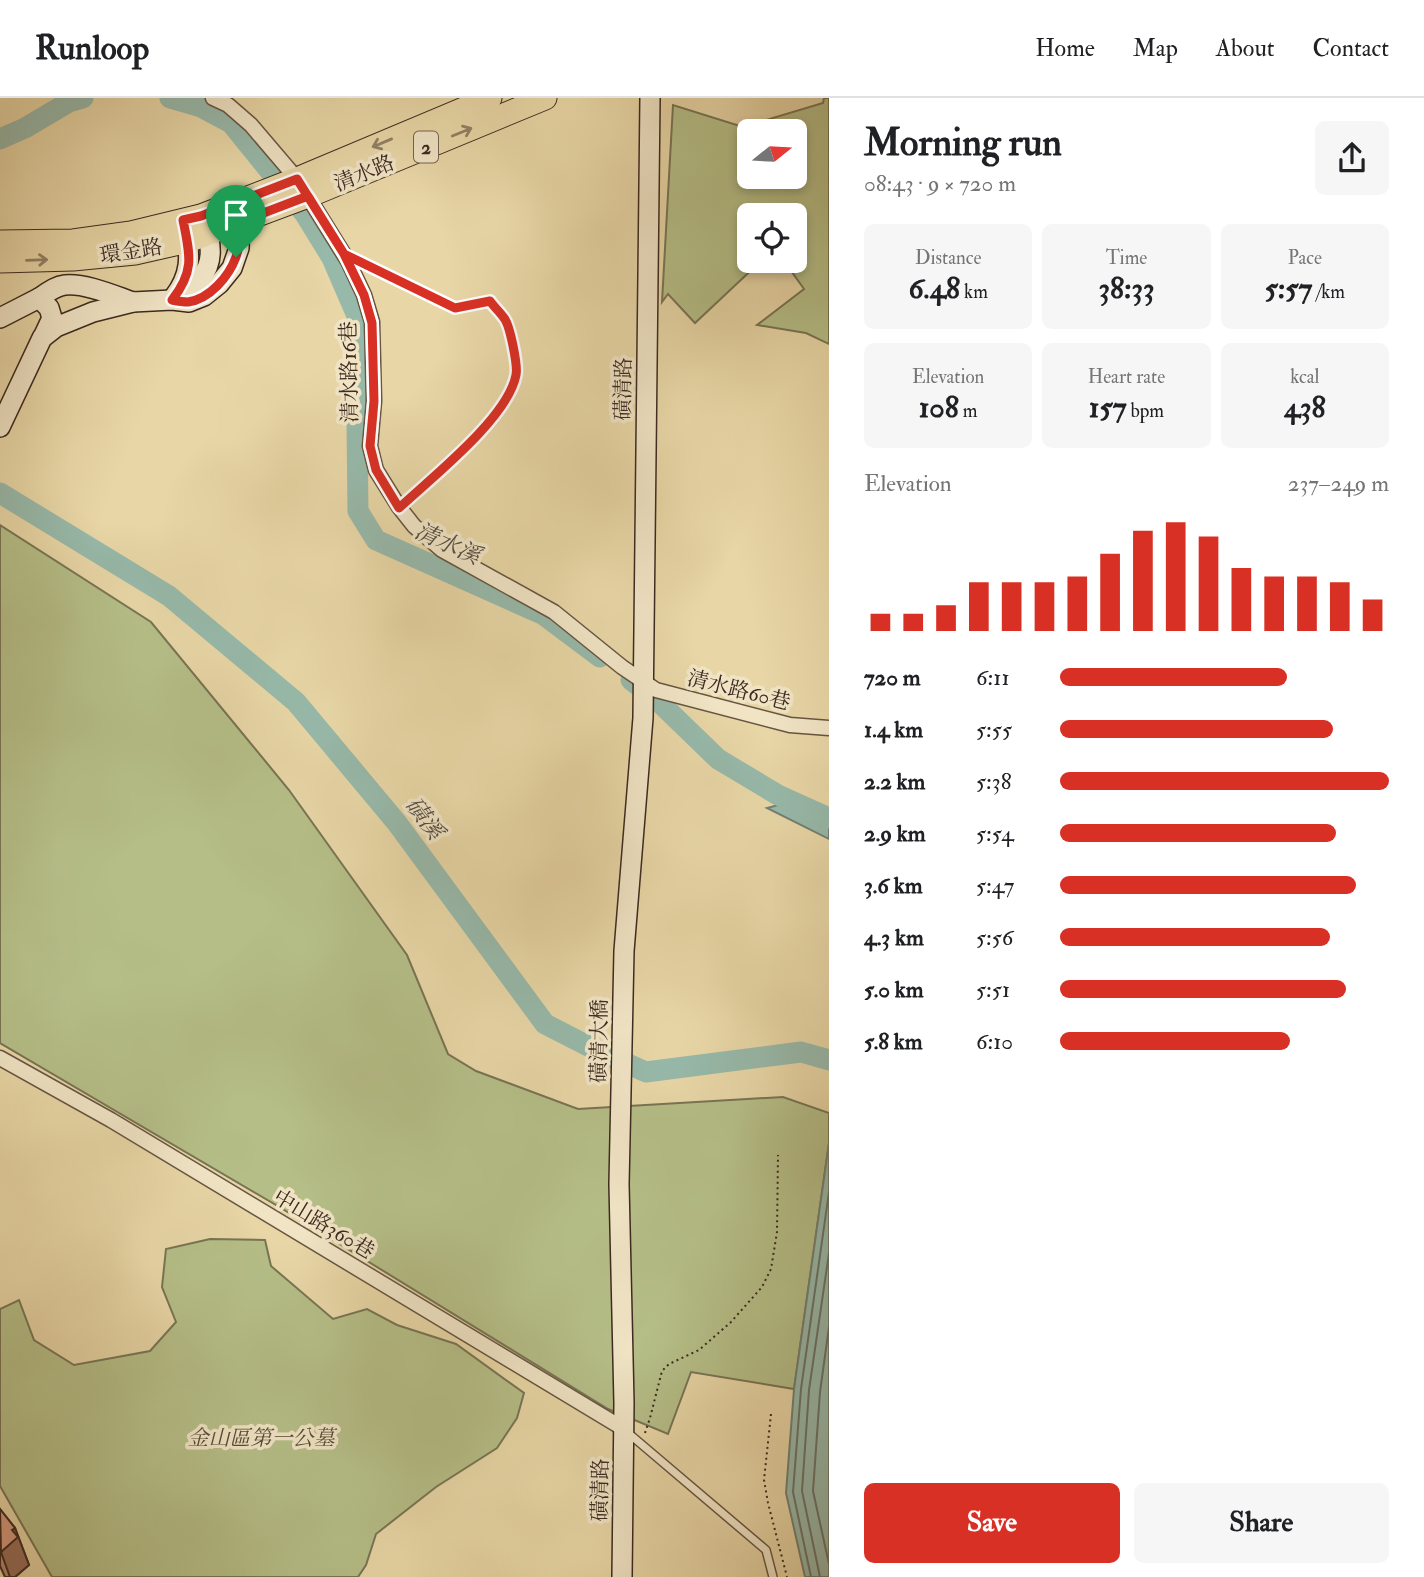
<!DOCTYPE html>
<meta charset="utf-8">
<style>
:root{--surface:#fff;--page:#f6f6f6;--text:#202124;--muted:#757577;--line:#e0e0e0;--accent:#d93025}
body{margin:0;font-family:"IM FELL Double Pica","Noto Serif TC",serif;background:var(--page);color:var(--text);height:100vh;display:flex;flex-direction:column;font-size:26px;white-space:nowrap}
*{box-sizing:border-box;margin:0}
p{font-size:23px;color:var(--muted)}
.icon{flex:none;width:38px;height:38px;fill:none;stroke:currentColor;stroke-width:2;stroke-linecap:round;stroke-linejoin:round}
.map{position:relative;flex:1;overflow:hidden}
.panel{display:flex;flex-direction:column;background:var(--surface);width:595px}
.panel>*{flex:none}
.needle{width:46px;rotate:72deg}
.tools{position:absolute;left:737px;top:21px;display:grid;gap:14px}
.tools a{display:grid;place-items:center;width:70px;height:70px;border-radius:10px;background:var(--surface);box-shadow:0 4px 10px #0003;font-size:35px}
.pin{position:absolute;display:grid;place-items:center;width:60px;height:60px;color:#fff;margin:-72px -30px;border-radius:50% 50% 50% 0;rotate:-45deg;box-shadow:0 0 7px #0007}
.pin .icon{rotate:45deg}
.round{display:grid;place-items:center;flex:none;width:74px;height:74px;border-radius:10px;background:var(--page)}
.head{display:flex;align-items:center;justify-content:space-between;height:119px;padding:0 35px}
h1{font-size:38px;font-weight:800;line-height:52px}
.metrics{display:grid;grid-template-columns:repeat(3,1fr);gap:10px;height:119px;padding:7px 35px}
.metrics div{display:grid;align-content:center;border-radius:10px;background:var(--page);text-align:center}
.metrics b{font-size:30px;font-weight:800}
.metrics small{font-size:19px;font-weight:400}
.metrics p{font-size:19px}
.chart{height:196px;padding:14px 35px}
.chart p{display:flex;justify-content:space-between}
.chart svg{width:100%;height:126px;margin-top:7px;stroke:var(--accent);stroke-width:6}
.primary-button{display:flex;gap:14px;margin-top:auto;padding:14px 35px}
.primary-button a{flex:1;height:80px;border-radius:10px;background:var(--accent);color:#fff;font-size:28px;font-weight:800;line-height:80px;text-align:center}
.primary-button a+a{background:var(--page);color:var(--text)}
ul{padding:0 35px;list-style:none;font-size:23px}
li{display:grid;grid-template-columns:112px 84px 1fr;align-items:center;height:52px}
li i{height:18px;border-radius:9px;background:var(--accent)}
header{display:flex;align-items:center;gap:42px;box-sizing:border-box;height:98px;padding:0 35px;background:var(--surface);border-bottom:2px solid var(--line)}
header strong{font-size:33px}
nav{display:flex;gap:38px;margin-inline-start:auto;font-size:24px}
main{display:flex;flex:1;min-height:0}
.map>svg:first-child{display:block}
</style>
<header>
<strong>Runloop</strong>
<nav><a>Home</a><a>Map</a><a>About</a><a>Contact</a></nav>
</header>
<main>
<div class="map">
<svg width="829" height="1479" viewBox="0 0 829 1479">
<rect width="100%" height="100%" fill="#e8d6a6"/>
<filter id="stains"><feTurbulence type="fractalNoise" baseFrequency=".00286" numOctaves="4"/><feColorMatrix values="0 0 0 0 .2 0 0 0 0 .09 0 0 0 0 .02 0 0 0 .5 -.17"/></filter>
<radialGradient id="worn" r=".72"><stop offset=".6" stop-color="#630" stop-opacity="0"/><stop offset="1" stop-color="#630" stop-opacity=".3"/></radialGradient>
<!-- green -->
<g fill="#b5be87" stroke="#787454" stroke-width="2" fill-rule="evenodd">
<path d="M824 0H829V246L806 235 757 227 804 191 784 163H794V117H749V163H761L695 225 668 196 662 204 673 7 743 29 823 5ZM794 33V79H749V33Z"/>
<polygon points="0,427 151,524 289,692 407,857 448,956 476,973 578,1011 783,999 829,1015 829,1045 794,1291 691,1274 668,1336 608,1311 281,1110 0,945"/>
<polygon points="210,1141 265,1142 271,1168 333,1221 367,1211 397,1227 456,1246 524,1295 517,1320 497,1350 436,1389 376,1436 366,1467 358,1479 52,1479 0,1388 0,1211 19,1202 34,1242 74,1267 150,1253 176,1224 162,1189 166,1151"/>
</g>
<!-- water -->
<g fill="#97b9aa" stroke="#738073" stroke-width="2">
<polygon points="793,703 829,715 829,741 767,710"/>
<polygon points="829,1045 829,1479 805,1479 786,1395 794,1291"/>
</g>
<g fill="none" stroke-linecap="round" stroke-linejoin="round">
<!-- shore -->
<g stroke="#6a7266" stroke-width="2">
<polyline points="829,1229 820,1294 813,1393 829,1466"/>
<polyline points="811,1479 793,1394 801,1291 829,1094"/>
<polyline points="820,1479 802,1393 809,1292 829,1155"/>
</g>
<!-- river -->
<g stroke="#97b9aa" stroke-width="21">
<polyline points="170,0 201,9 231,25 305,116 332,160 358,220 363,271 357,326 358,413 376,442 544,517 600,559"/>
<polyline points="0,41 25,30 69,4 83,0"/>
<polyline points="0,395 169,498 296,604 397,725 545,926 592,950 646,974 801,954 829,962"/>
<polyline points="631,582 657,602 718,661 778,697 829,720"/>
</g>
<defs>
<g id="lane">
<polyline points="347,158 455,210 482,204 490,203 506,221 511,238 516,276 505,304 475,340 399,409"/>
<polyline points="627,1334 766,1452 773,1479"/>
</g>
<g id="street">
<polyline points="213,0 228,7 251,27 297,81 348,163 364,197 372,224 374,303 370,348 376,372 399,409 414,428 442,452 554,514 622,569 656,592 790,627 829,630"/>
<polyline points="0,960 111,1022 624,1331"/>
</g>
<g id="secondary">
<path d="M174 199C191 177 191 158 185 131"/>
<path d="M39 200C47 195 55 188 65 187 85 185 113 197 133 204"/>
<path d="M175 200C209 181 218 161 204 124"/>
<polyline points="0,220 39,200 49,210 52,220 43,239"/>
<polyline points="0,329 42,240 56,229 93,214 133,204 172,202 189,204 204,198 219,186 232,170 239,150 240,125"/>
<polyline points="622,1479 624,1305 619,1086 624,853 643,620 650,0"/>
</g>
<g id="primary">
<polyline points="0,144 73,143 131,135 201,118 297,81 490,0"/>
<polyline points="0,163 73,161 135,155 188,143 308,98 545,0"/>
</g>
</defs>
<!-- lane casing -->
<use href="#lane" stroke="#675542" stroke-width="10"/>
<!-- street casing -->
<use href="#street" stroke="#675542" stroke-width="17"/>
<!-- secondary casing -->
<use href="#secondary" stroke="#3c2a21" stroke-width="22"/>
<!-- primary casing -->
<use href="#primary" stroke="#3c2a21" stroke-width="25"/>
<!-- path -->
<g stroke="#3c2a21" stroke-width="2" stroke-dasharray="2 3.5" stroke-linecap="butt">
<polyline points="771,1316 764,1382 768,1405 787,1479"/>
<polyline points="645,1335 650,1320 662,1273 669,1266 699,1252 731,1224 762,1189 771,1171 777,1134 778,1057"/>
</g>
<!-- lane -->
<use href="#lane" stroke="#f0e4c5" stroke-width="7"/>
<!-- street -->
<use href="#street" stroke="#f0e4c5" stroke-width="14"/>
<!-- secondary -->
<use href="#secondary" stroke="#f0e4c5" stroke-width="19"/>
<!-- primary -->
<use href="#primary" stroke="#e8d6a6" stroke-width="23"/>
</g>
<!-- wall -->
<polygon fill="#b8846d" stroke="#3c2a21" stroke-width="2" points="0,1411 15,1430 29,1467 15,1479 5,1479 0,1468"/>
<!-- shaded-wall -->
<polygon fill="#966c59" stroke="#3c2a21" stroke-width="2" points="15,1430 29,1467 15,1479 10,1479 1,1454 12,1432"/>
<!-- building -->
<polygon fill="#d69a7f" stroke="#3c2a21" stroke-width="2" points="0,1411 15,1430 12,1432 18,1439 1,1454"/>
<!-- one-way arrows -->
<defs><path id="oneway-shaft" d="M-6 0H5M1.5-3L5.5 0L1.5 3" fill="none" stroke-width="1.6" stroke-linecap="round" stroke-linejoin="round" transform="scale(1.75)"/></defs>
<g stroke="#928064">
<use href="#oneway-shaft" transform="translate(462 34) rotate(-22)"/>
<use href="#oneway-shaft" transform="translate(382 45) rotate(157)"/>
<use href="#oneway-shaft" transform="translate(37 162) rotate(-2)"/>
</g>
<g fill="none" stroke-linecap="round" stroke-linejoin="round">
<defs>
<path id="route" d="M236 159 239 149 240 124 308 98 344 156 364 197 372 225 374 303 370 348 376 372 399 410C431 380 508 320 516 277 518 268 510 227 504 220 500 214 494 209 490 203L455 210 344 156 297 81 201 118 183 122C190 157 195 173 172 202 177 203 183 204 188 204 210 201 229 178 236 159"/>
</defs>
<!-- route casing -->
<use href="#route" stroke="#fff" stroke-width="14"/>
<!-- route -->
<use href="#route" stroke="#d93025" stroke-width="9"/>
</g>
<g text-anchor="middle" stroke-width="7" stroke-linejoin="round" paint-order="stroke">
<!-- shield labels -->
<rect fill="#f0e4c5" stroke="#726252" stroke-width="2" x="414" y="33.5" width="24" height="31" rx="5"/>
<g font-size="19" font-weight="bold" fill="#3c2a21">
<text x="426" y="56">2</text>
</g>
<!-- street labels -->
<g font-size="21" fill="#3c2a21" stroke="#f0e4c5">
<text transform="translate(364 75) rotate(-22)" y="7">清水路</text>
<text transform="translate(131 153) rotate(-9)" y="7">環金路</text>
<text transform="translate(349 274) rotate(-91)" y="7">清水路16巷</text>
<text transform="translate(623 291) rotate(-89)" y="7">磺清路</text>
<text transform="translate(739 592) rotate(14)" y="7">清水路60巷</text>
<text transform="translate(599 943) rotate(-89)" y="7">磺清大橋</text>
<text transform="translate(324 1126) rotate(31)" y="7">中山路360巷</text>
<text transform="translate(600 1392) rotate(-89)" y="7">磺清路</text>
</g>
<!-- park labels -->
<g font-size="21" font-style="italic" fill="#544835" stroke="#f0e4c5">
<text x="261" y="1347">金山區第一公墓</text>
</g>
<!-- water labels -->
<g font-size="23" font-style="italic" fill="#534e43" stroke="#f0e4c5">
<text transform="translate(448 445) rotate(24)" y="8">清水溪</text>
<text transform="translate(425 720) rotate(53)" y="8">磺溪</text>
</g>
</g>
<rect width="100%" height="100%" filter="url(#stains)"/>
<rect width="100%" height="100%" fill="url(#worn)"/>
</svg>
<div class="tools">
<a><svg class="needle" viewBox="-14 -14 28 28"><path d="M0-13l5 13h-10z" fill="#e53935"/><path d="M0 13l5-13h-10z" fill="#757577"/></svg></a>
<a><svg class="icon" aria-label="locate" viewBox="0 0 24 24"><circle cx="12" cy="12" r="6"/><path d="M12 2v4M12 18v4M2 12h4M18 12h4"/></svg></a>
</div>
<div class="pin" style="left:236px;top:159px;background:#1e9e55"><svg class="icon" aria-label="arrive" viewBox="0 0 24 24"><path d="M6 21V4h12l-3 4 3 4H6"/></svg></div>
</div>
<section class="panel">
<div class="head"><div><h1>Morning run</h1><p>08:43 · 9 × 720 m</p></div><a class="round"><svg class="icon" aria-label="share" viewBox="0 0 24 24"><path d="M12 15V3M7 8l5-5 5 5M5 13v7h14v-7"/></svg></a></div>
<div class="metrics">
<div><p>Distance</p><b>6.48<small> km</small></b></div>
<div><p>Time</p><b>38:33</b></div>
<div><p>Pace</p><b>5:57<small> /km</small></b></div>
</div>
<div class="metrics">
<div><p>Elevation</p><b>108<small> m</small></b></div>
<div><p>Heart rate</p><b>157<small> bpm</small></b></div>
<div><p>kcal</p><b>438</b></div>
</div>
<div class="chart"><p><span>Elevation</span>237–249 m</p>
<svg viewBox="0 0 160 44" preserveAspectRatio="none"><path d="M5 44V38M15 44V38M25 44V35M35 44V27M45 44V27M55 44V27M65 44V25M75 44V17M85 44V9M95 44V6M105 44V11M115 44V22M125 44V25M135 44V25M145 44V27M155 44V33"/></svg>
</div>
<ul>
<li><b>720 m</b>6:11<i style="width:69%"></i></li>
<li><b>1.4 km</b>5:55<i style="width:83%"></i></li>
<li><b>2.2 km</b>5:38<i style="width:100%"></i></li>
<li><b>2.9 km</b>5:54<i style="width:84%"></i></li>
<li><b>3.6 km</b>5:47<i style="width:90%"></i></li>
<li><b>4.3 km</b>5:56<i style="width:82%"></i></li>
<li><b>5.0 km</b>5:51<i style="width:87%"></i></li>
<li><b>5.8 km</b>6:10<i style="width:70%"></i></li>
</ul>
<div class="primary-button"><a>Save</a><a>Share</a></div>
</section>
</main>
